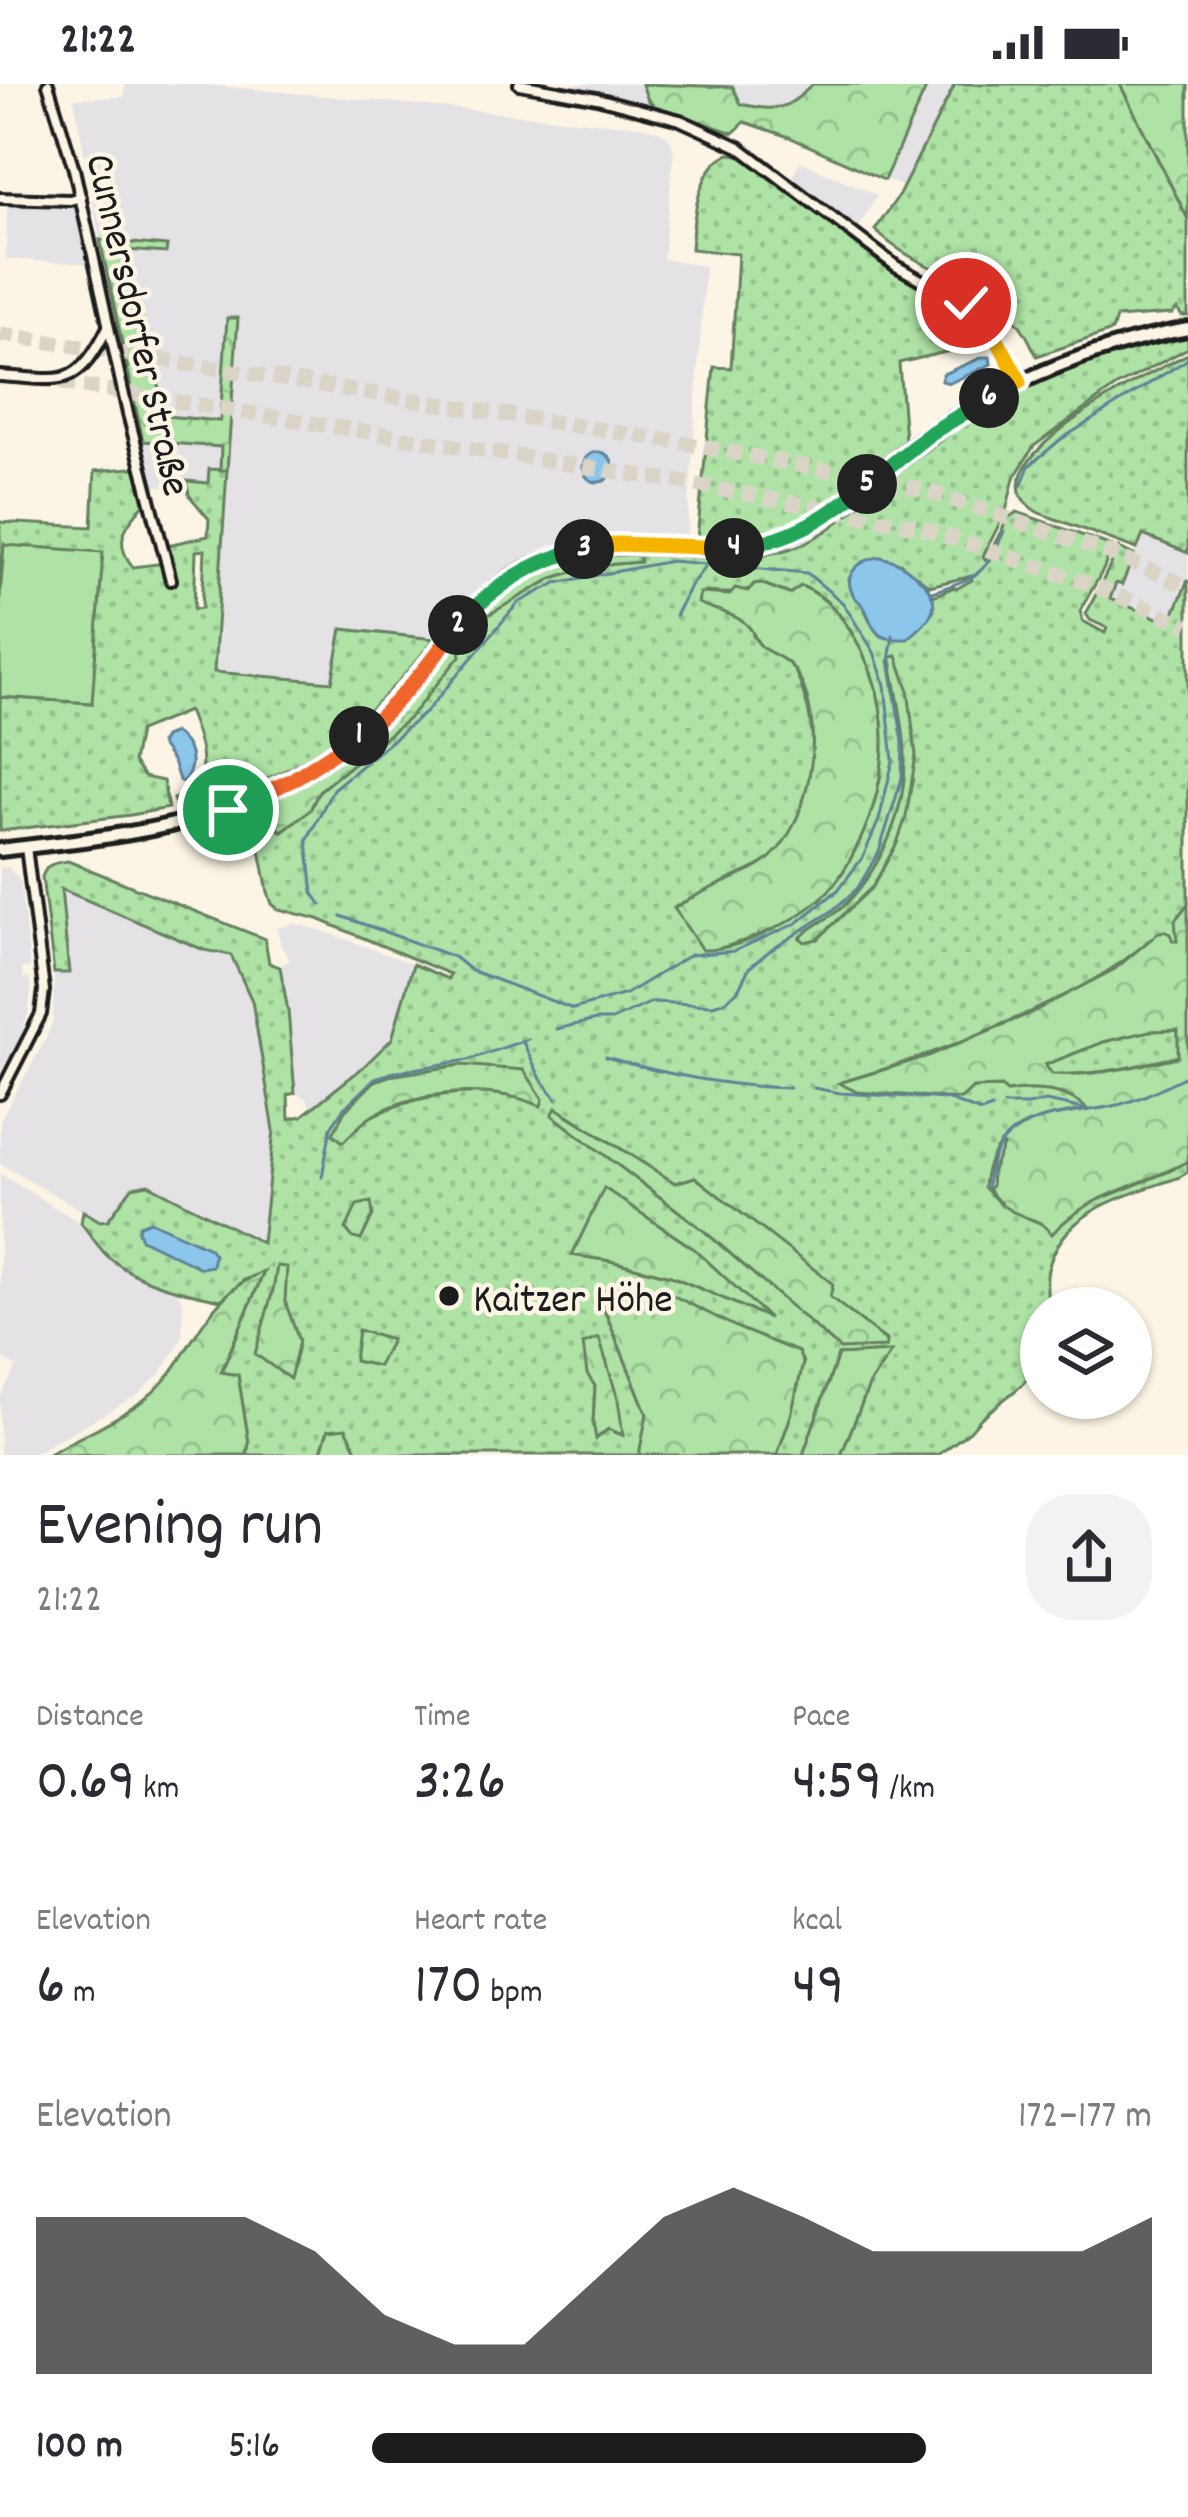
<!DOCTYPE html>
<meta charset="utf-8">
<style>
:root{--surface:#fff;--page:#f2f2f3;--text:#2b2b33;--muted:#7c7c81;--accent:#1c1c1c}
body{margin:0;font-family:Dekko,sans-serif;background:var(--page);color:var(--text);height:100vh;display:flex;flex-direction:column;font-size:45px;white-space:nowrap}
*{box-sizing:border-box;margin:0}
p{font-size:39px;color:var(--muted)}
.icon{flex:none;width:66px;height:66px;fill:none;stroke:currentColor;stroke-width:2;stroke-linecap:round;stroke-linejoin:round}
.map{position:relative;height:1371px;overflow:hidden}
.drawer{display:flex;flex-direction:column;background:var(--surface);flex:1}
.drawer>*{flex:none}
.controls{position:absolute;left:1020px;top:1203px;display:grid;gap:24px}
.controls a{display:grid;place-items:center;width:132px;height:132px;border-radius:50%;background:var(--surface);box-shadow:0 3px 9px #0004;font-size:60px}
.pin{position:absolute;display:grid;place-items:center;width:102px;height:102px;color:#fff;margin:-51px;border:6px solid #fff;border-radius:50%;box-shadow:0 3px 12px #0007}
.km{position:absolute;width:60px;height:60px;margin:-30px;border-radius:50%;background:#222;color:#fff;font-size:33px;line-height:60px;text-align:center}
.round{display:grid;place-items:center;flex:none;width:126px;height:126px;border-radius:48px;background:var(--page)}
.overview{display:flex;align-items:center;justify-content:space-between;height:204px;padding:0 36px}
h1{font-size:66px;font-weight:600;line-height:90px}
.metrics{display:grid;grid-template-columns:repeat(3,1fr);gap:18px;height:204px;padding:12px 36px}
.metrics div{display:grid;align-content:center}
.metrics b{font-size:60px;font-weight:600}
.metrics small{font-size:33px;font-weight:400}
.metrics p{font-size:33px}
.chart{height:336px;padding:24px 36px}
.chart p{display:flex;justify-content:space-between}
.chart svg{width:100%;height:216px;margin-top:12px;fill:var(--accent);opacity:.7}
ul{padding:0 36px;list-style:none;font-size:39px}
li{display:grid;grid-template-columns:192px 144px 1fr;align-items:center;height:90px}
li i{height:30px;border-radius:15px;background:var(--accent)}
.status{display:flex;justify-content:space-between;align-items:center;height:84px;padding:0 60px;background:var(--surface);direction:ltr}
.status svg{height:33px;fill:currentColor}
.map>svg:first-child{display:block}
</style>
<div class="status"><b>21:22</b><svg viewBox="0 0 49 12"><path d="M0 12V9h3v3zM5 12V6h3v6zM10 12V3h3v9zM15 12V0h3v12zM26 1h20v11H26zM47 4h2v5h-2z"/></svg></div>
<div class="map">
<svg width="1188" height="1371" viewBox="0 0 1188 1371">
<defs>
<pattern id="grass-dots" width="8" height="8" patternUnits="userSpaceOnUse" patternTransform="scale(3)"><rect width="8" height="8" fill="#aee3a5"/><path d="M2 2h.1M6 6h.1" fill="none" stroke="#95c28d" stroke-width="1.8" stroke-linecap="round"/></pattern>
<pattern id="forest-crowns" width="20" height="18" patternUnits="userSpaceOnUse" patternTransform="scale(3)"><rect width="20" height="18" fill="#aee3a5"/><path d="M2 6a3 3 0 1 1 6 0M12 15a3 3 0 1 1 6 0" fill="none" stroke="#95c28d"/></pattern>
</defs>
<rect width="100%" height="100%" fill="#fcf5e5"/>
<filter id="ink" filterUnits="userSpaceOnUse"><feTurbulence type="fractalNoise" baseFrequency=".00833" numOctaves="2"/><feDisplacementMap in="SourceGraphic" scale="24" xChannelSelector="R" yChannelSelector="G"/><feConvolveMatrix kernelMatrix="1 2 1 2 8 2 1 2 1" color-interpolation-filters="sRGB"/></filter>
<g filter="url(#ink)">
<!-- built -->
<g fill="#e4e2e5">
<polygon points="125,0 198,0 639,42 659,47 669,53 674,67 663,175 705,182 687,451 615,449 576,454 539,466 493,492 464,518 434,555 342,545 333,598 214,588 237,235 227,234 220,337 166,332 144,238 134,224 124,165 165,169 167,162 100,156 74,14 124,13"/>
<polygon points="556,0 955,0 903,103 789,53 745,38 733,49 626,13"/>
<polygon points="800,77 877,111 859,144 793,93"/>
<polygon points="7,119 76,122 88,180 6,175"/>
<polygon points="143,357 221,363 220,386 209,385 208,399 188,397 187,403 154,402"/>
<polygon points="1142,451 1188,469 1188,496 1171,539 1109,515 1116,498 1122,500"/>
<polygon points="8,783 20,796 30,883 22,884 23,894 29,894 31,906 28,930 18,960 0,989 0,784"/>
<polygon points="60,804 203,866 231,871 252,917 274,1046 262,1160 148,1100 132,1103 108,1136 100,1137 0,1080 0,1036 45,956 53,936 54,889 69,888"/>
<polygon points="293,839 323,847 413,880 393,955 311,1025 307,1015 295,1009 288,927 280,883 290,875 281,863 277,844"/>
<polygon points="0,1090 81,1139 109,1175 133,1189 176,1207 183,1217 182,1255 162,1288 138,1311 31,1371 0,1371 0,1313 17,1283 0,1273"/>
</g>
<!-- grass -->
<g fill="url(#grass-dots)" stroke="#658060" stroke-width="3" fill-rule="evenodd">
<path d="M955 0H1120L1188 135V232H1182L1177 225 1172 230 1116 234 1112 247 1037 272C1031 261 1026 248 1018 239 978 195 916 187 875 146L899 111Z"/>
<path d="M729 70 739 71 753 79 880 179 972 235C977 244 978 251 976 261L899 279 905 356C863 391 819 437 763 450 741 455 719 455 697 455L714 283 731 284 738 170 691 165C693 135 698 82 729 70Z"/>
<path d="M1188 251V264L1115 303 1034 362 1014 394 1006 427 983 472 986 476 1008 434 1017 428 1112 462 1104 484 1080 527 1083 537 1105 549 1107 544 1090 536 1086 530 1119 464 1134 471 1122 501 1116 499 1110 515 1170 539 1188 496V820L1175 836 1178 857H1173L1165 847 1158 849C1111 892 1056 917 998 942 946 965 896 983 841 998L960 1015 973 1004 1002 1003 1007 1008C1037 1003 1067 1005 1090 1026 1040 1033 988 1043 984 1103L1000 1120 1044 1140 1065 1135 1083 1122 1170 1087 1188 1077V1088L1180 1093C1129 1111 1062 1124 1048 1186 1045 1197 1048 1212 1048 1224H1041V1277L1021 1302 981 1334 970 1347 938 1371H841L870 1299 890 1269 838 1271 803 1371H777L791 1331 803 1279 798 1268 740 1245 599 1213 647 1330 639 1371H344L357 1366 328 1346 320 1371H247L249 1359 238 1291 221 1289 264 1188 244 1196 221 1216C184 1208 142 1200 112 1176 100 1167 91 1151 81 1139L83 1127 100 1137 108 1136 132 1103 148 1100 262 1159 274 1046 252 917 231 871 204 866 61 805 69 889H54L42 793C47 779 54 779 68 777L265 855 269 879 280 883 288 927 295 1009 288 1011 289 1035 302 1032 362 984 392 955 413 880 448 895 450 890 318 835 278 825 272 820 268 808 253 729 263 723 267 735 281 747 310 726 319 707 409 634 483 533 553 494 591 482 639 478V468C683 471 734 477 778 468 825 458 857 421 893 392 912 377 932 363 952 348L949 344C1031 297 1095 268 1188 251ZM879 473 900 479 929 502 971 492 972 496 956 505 954 503 933 512 934 526 907 555 882 552 875 546 849 495 861 479ZM760 499 790 510 801 502C827 512 846 536 858 560 895 629 889 705 852 772 844 787 833 805 819 816 808 826 793 833 780 841 759 854 727 867 702 865L693 852 712 805C733 791 758 787 776 769 813 729 821 661 804 611 800 599 797 587 788 578 779 570 765 566 757 557 746 545 761 553 748 541 731 525 723 537 706 508 726 510 743 511 760 499ZM891 577 913 695 897 759 873 802 818 855 807 847C817 841 828 835 838 827 883 792 907 725 905 669 904 639 896 607 891 577ZM461 981 541 1021C486 999 420 1009 368 1034L375 997 389 992ZM557 1024 675 1099 886 1256 840 1265 702 1145 553 1031ZM605 1105 694 1165 765 1231 671 1192 611 1177 573 1171ZM595 1302 615 1310 622 1351 608 1345 597 1354 593 1339Z"/>
<path d="M1188 270V469L1143 451 1137 465 1039 429C957 383 1154 287 1188 270Z"/>
<path d="M142 383 150 413C131 437 109 453 133 483L166 479 163 462 208 452 209 435 189 411 187 397 208 399 209 385 227 386 214 588 332 598 342 545 434 555C387 615 335 666 264 696 253 701 239 708 228 704 218 701 217 689 213 682L210 684C212 690 216 696 216 702 215 716 186 719 176 722L173 715 196 705C209 680 198 652 188 627L139 647 133 678 144 693 163 697 168 724 131 731 0 747V613L92 619 4 461 0 513V438L92 443 95 387ZM205 466 202 524 194 525 196 467Z"/>
<path d="M1178 946 1179 972C1137 982 1095 992 1052 990L1044 981 1103 958 1149 947Z"/>
</g>
<!-- forest -->
<g fill="url(#forest-crowns)" stroke="#658060" stroke-width="3" fill-rule="evenodd">
<path d="M642 0 733 3 741 20C778 28 787 26 813 0H928L884 96 789 53 745 38 733 49 655 22 648 16Z"/>
<polygon points="1120,0 1188,0 1188,135"/>
<polygon points="100,156 167,162 166,169 124,166 134,224 144,238 166,332 220,337 227,234 238,234 227,386 220,386 221,363 143,357"/>
<path d="M616 468H639L640 478 591 482 553 494 483 534 462 561 460 572 409 634 319 707 310 726 282 747 267 735 263 723C309 696 354 669 393 633 427 601 448 558 482 525 519 490 566 473 616 468Z"/>
<path d="M760 499 789 510 801 502C829 513 849 541 862 568 895 634 887 708 852 772 844 787 833 805 819 816 799 834 772 847 746 856 732 860 718 867 702 866L674 824C689 815 706 806 723 799 740 791 758 786 771 773 813 734 828 630 793 584 784 573 773 571 763 564 755 558 754 547 747 541 735 529 712 526 698 519L700 509 730 511 735 504 748 507 754 500Z"/>
<path d="M897 572 908 605 916 671 906 733 897 759 873 802 818 855 805 858 800 854C813 840 832 834 845 821 884 780 907 725 905 669 904 639 896 607 891 577V573Z"/>
<path d="M1188 820V1077C1142 1102 1088 1109 1052 1150 1041 1136 1033 1137 1018 1130 1004 1125 996 1115 987 1104L991 1103 992 1086 1003 1062 1001 1059C1026 1033 1055 1031 1088 1026 1068 1005 1035 1003 1007 1008L1001 1003 973 1004 961 1015 857 1008 839 999 926 973 1029 930 1115 885 1158 849 1164 847 1170 850 1173 857H1177L1175 836ZM1178 946V973C1137 982 1095 993 1052 990L1045 981 1103 958 1149 947Z"/>
<path d="M461 981 524 986 543 1015 541 1022C492 1001 418 1005 372 1032 361 1039 352 1049 343 1058L333 1050 344 1028 375 997 389 992Z"/>
<polygon points="556,1024 675,1099 695,1093 833,1200 830,1213 886,1257 886,1263 840,1265 702,1145 552,1031"/>
<polygon points="604,1104 694,1165 769,1234 671,1192 611,1177 572,1171"/>
<polygon points="371,1118 373,1131 361,1156 353,1154 346,1145 357,1121"/>
<polygon points="277,1182 287,1183 285,1217 299,1257 290,1295 255,1270 273,1206"/>
<path d="M264 1187 221 1288 238 1291 249 1359 247 1371H47C76 1354 120 1335 145 1315 195 1276 195 1218 264 1187Z"/>
<polygon points="616,1199 664,1207 740,1245 798,1268 803,1279 791,1331 777,1371 639,1371 647,1330 599,1212"/>
<polygon points="358,1246 391,1256 378,1282 354,1277"/>
<polygon points="599,1254 618,1315 623,1351 608,1345 596,1355 593,1339 595,1302 587,1290 583,1260"/>
<polygon points="891,1268 870,1299 841,1371 803,1371 838,1271"/>
<polygon points="346,1344 357,1366 344,1371 320,1371 328,1346"/>
</g>
<!-- pitch -->
<polygon fill="#aee3a5" stroke="#658060" stroke-width="3" points="4,461 103,468 92,619 0,613 0,513"/>
<!-- water -->
<g fill="#8cc6eb" stroke="#5f8298" stroke-width="3">
<polygon points="983,273 990,273 991,280 950,299 941,297 943,290"/>
<circle cx="598" cy="383" r="15"/>
<path d="M879 473C894 475 903 481 915 491 946 516 935 534 907 555 897 555 886 556 878 549 870 542 869 530 863 522 856 512 856 519 851 506 844 487 862 476 879 473Z"/>
<path d="M174 649C192 660 197 682 183 698L179 696 173 678 160 660 164 653Z"/>
<polygon points="150,1137 209,1164 214,1171 212,1182 201,1184 141,1155 138,1147 139,1141"/>
</g>
<g fill="none" stroke-linecap="round" stroke-linejoin="round">
<!-- stream -->
<g stroke="#5f8298" stroke-width="3">
<polyline points="1021,402 1029,382 1060,356 1188,275"/>
<path d="M932 508C977 493 985 492 1004 447"/>
<polyline points="675,532 690,502 705,483"/>
<polyline points="322,821 313,809 307,756 333,705 426,628 518,519 556,499 671,477 807,489 843,519 874,568 885,601 893,677 879,736 863,773 838,806 797,839 734,867 690,871 626,910 573,925 470,886 454,873 341,832"/>
<polyline points="556,945 596,936 612,936 652,918 713,921 726,917 738,906 749,884 768,868 832,827 857,805 879,768 902,694 903,658 889,577 893,551"/>
<polyline points="522,956 541,995 557,1015"/>
<path d="M606 973C662 990 731 1003 790 1004"/>
<polyline points="814,1004 840,1009 947,1015 981,1028 992,1024"/>
<polyline points="1004,1021 1028,1021 1046,1017 1084,1025"/>
<polyline points="322,1093 331,1043 343,1025 375,994 395,988 468,976 528,955"/>
<path d="M987 1104C992 1024 1060 1035 1117 1021 1142 1015 1165 1002 1188 991"/>
</g>
<!-- highway-tunnel -->
<g stroke="#dad4c7" stroke-width="15" stroke-dasharray="15 8" stroke-linecap="butt">
<polyline points="0,250 684,359 925,406 1111,469 1188,503"/>
<polyline points="38,295 680,398 916,442 1093,501 1188,542"/>
</g>
<defs>
<g id="street">
<polyline points="48,0 74,85 128,330 171,496"/>
<polyline points="519,0 597,14 680,36 739,63 896,182 979,228 994,247 1020,298"/>
<polyline points="0,114 70,116 81,113"/>
<path d="M0 292C64 296 76 306 108 243"/>
<polyline points="0,1010 41,930 44,906 26,763"/>
</g>
<path id="secondary" d="M0 766C122 751 223 745 328 674 348 660 369 647 386 629 433 582 463 519 523 486 611 439 685 480 773 457 828 442 863 399 907 366 990 304 1087 263 1188 245"/>
</defs>
<!-- street casing -->
<use href="#street" stroke="#1c1c1c" stroke-width="16"/>
<!-- secondary casing -->
<use href="#secondary" stroke="#1c1c1c" stroke-width="20"/>
<!-- street -->
<use href="#street" stroke="#fcf5e5" stroke-width="8"/>
<!-- secondary -->
<use href="#secondary" stroke="#fcf5e5" stroke-width="10"/>
</g>
</g>
<g fill="none" stroke-linecap="round" stroke-linejoin="round" filter="url(#ink)">
<defs>
<polyline id="split-1" points="228,726 292,696 359,652"/>
<path id="split-2" d="M359 652C398 620 429 582 458 541"/>
<path id="split-3" d="M458 541C493 502 533 476 584 465"/>
<polyline id="split-4" points="584,465 617,460 734,464"/>
<path id="split-5" d="M734 464C788 457 826 435 867 400"/>
<polyline id="split-6" points="867,400 931,349 989,314"/>
<polyline id="split-7" points="966,219 987,236 1020,298 989,314"/>
</defs>
<!-- split-1 casing -->
<use href="#split-1" stroke="#fff" stroke-width="24"/>
<!-- split-2 casing -->
<use href="#split-2" stroke="#fff" stroke-width="24"/>
<!-- split-3 casing -->
<use href="#split-3" stroke="#fff" stroke-width="24"/>
<!-- split-4 casing -->
<use href="#split-4" stroke="#fff" stroke-width="24"/>
<!-- split-5 casing -->
<use href="#split-5" stroke="#fff" stroke-width="24"/>
<!-- split-6 casing -->
<use href="#split-6" stroke="#fff" stroke-width="24"/>
<!-- split-7 casing -->
<use href="#split-7" stroke="#fff" stroke-width="24"/>
<!-- split-1 -->
<use href="#split-1" stroke="#f0652b" stroke-width="15"/>
<!-- split-2 -->
<use href="#split-2" stroke="#f0652b" stroke-width="15"/>
<!-- split-3 -->
<use href="#split-3" stroke="#22a559" stroke-width="15"/>
<!-- split-4 -->
<use href="#split-4" stroke="#f5b400" stroke-width="15"/>
<!-- split-5 -->
<use href="#split-5" stroke="#22a559" stroke-width="15"/>
<!-- split-6 -->
<use href="#split-6" stroke="#22a559" stroke-width="15"/>
<!-- split-7 -->
<use href="#split-7" stroke="#f5b400" stroke-width="15"/>
</g>
<!-- markers -->
<circle fill="#1c1c1c" stroke="#fcf5e5" stroke-width="4.5" cx="449" cy="1212" r="12"/>
<g text-anchor="middle" stroke-width="9" stroke-linejoin="round" paint-order="stroke">
<!-- street labels -->
<g font-size="42" fill="#1c1c1c" stroke="#fcf5e5">
<text transform="translate(141 240) rotate(77)" y="15">Cunnersdorfer Straße</text>
</g>
<!-- poi labels -->
<g font-size="42" fill="#1c1c1c" stroke="#fcf5e5" text-anchor="start">
<text x="473" y="1227">Kaitzer Höhe</text>
</g>
</g>
</svg>
<div class="controls">
<a><svg class="icon" aria-label="layers" viewBox="0 0 24 24"><path d="M12 4l9 5-9 5-9-5zM3 14l9 5 9-5"/></svg></a>
</div>
<div class="pin" style="left:228px;top:726px;background:#1e9e55"><svg class="icon" aria-label="arrive" viewBox="0 0 24 24"><path d="M6 21V4h12l-3 4 3 4H6"/></svg></div>
<div class="pin" style="left:966px;top:219px;background:#d93025"><svg class="icon" aria-label="check" viewBox="0 0 24 24"><path d="M5 12l5 5 9-10"/></svg></div>
<b class="km" style="left:359px;top:652px">1</b>
<b class="km" style="left:458px;top:541px">2</b>
<b class="km" style="left:584px;top:465px">3</b>
<b class="km" style="left:734px;top:464px">4</b>
<b class="km" style="left:867px;top:400px">5</b>
<b class="km" style="left:989px;top:314px">6</b>
</div>
<section class="drawer">
<div class="overview"><div><h1>Evening run</h1><p>21:22</p></div><a class="round"><svg class="icon" aria-label="share" viewBox="0 0 24 24"><path d="M12 15V3M7 8l5-5 5 5M5 13v7h14v-7"/></svg></a></div>
<div class="metrics">
<div><p>Distance</p><b>0.69<small> km</small></b></div>
<div><p>Time</p><b>3:26</b></div>
<div><p>Pace</p><b>4:59<small> /km</small></b></div>
</div>
<div class="metrics">
<div><p>Elevation</p><b>6<small> m</small></b></div>
<div><p>Heart rate</p><b>170<small> bpm</small></b></div>
<div><p>kcal</p><b>49</b></div>
</div>
<div class="chart"><p><span>Elevation</span>172–177 m</p>
<svg viewBox="0 0 160 44" preserveAspectRatio="none"><path d="M0 44V12L10 12L20 12L30 12L40 19L50 32L60 38L70 38L80 25L90 12L100 6L110 12L120 19L130 19L140 19L150 19L160 12V44z"/></svg>
</div>
<ul>
<li><b>100 m</b>5:16<i style="width:71%"></i></li>
</ul>
</section>
